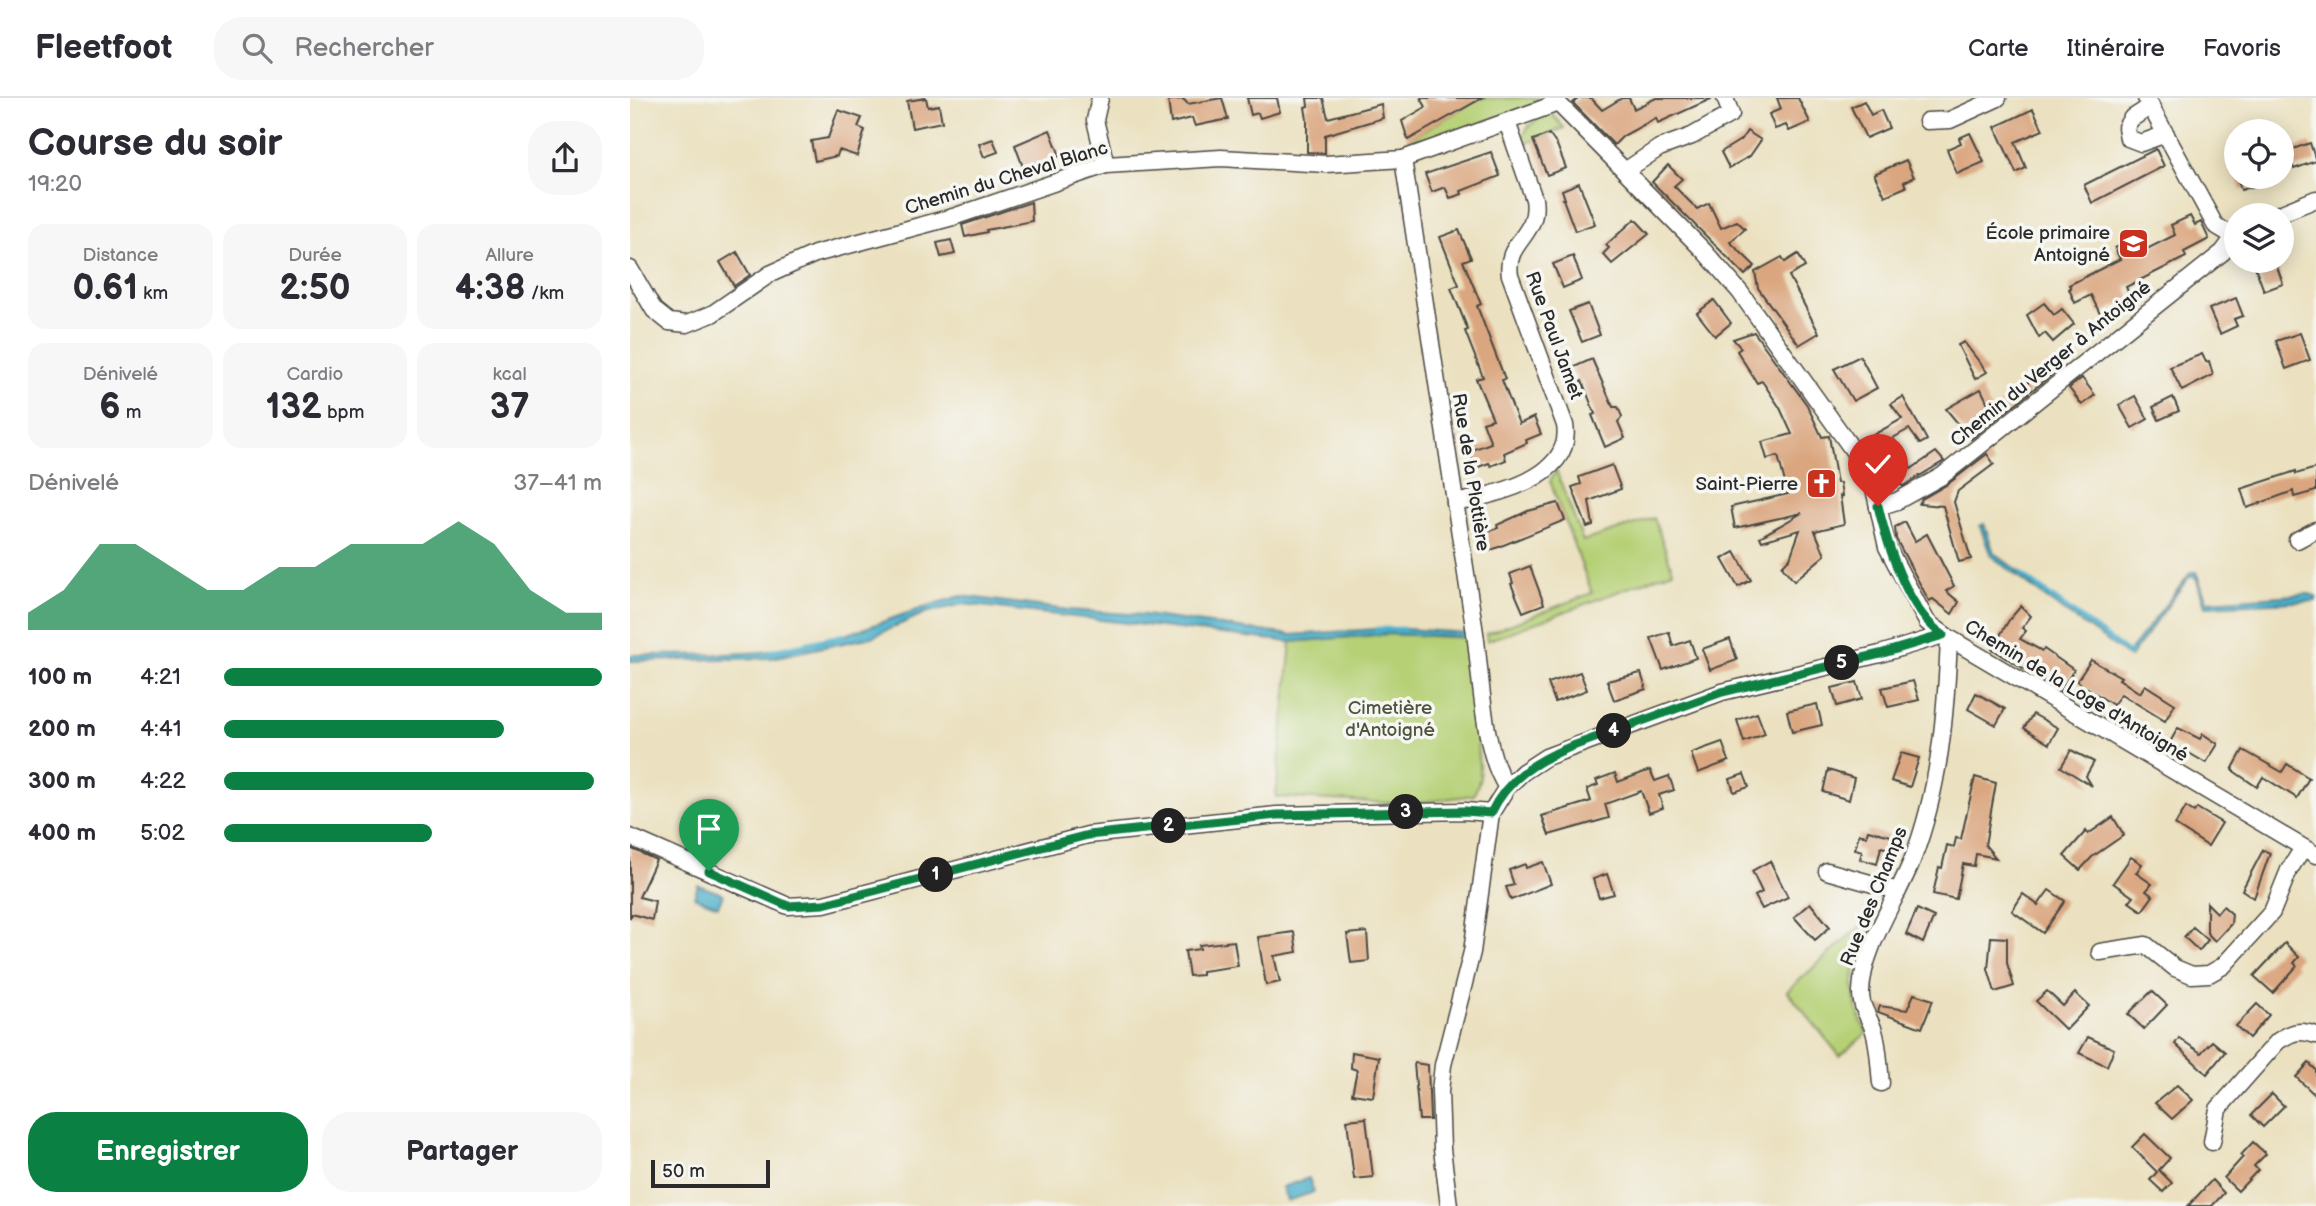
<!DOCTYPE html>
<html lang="fr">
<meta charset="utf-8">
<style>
:root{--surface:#fff;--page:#f7f7f7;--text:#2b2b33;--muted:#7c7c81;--line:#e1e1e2;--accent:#0b8043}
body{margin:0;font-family:"Balsamiq Sans",sans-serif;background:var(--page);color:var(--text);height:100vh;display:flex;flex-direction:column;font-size:26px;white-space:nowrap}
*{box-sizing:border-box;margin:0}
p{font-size:23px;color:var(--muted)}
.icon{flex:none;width:38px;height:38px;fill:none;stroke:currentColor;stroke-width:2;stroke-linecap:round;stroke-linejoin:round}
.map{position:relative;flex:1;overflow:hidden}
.sheet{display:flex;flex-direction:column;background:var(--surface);width:630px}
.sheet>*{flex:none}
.controls{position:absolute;left:1594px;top:21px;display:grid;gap:14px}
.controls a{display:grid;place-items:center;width:70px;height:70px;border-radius:50%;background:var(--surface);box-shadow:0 4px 18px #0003;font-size:35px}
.scale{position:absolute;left:21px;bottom:18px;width:119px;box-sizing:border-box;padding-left:7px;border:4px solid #2b2b2b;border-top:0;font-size:19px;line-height:24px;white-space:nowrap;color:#2b2b2b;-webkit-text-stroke:5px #f6f6f2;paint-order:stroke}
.pin{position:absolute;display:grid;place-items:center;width:60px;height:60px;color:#fff;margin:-72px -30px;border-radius:50% 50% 50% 0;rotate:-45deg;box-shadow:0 0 7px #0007}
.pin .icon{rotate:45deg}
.km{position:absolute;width:35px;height:35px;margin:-18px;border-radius:50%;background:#222;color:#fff;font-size:19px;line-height:35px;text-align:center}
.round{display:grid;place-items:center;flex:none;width:74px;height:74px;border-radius:28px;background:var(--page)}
.head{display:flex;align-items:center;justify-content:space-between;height:119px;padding:0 28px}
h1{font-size:38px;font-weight:700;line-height:52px}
.stats{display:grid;grid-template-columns:repeat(3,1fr);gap:10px;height:119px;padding:7px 28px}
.stats div{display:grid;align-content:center;border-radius:18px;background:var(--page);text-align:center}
.stats b{font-size:35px;font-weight:700}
.stats small{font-size:19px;font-weight:400}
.stats p{font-size:19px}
.chart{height:196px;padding:14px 28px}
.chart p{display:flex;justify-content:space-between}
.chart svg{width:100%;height:126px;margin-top:7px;fill:var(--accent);opacity:.7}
.action{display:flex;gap:14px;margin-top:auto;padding:14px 28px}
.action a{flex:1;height:80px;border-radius:28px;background:var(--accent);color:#fff;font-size:28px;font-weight:700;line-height:80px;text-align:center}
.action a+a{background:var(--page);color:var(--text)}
ul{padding:0 28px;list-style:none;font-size:23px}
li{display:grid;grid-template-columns:112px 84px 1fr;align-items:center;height:52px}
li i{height:18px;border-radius:9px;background:var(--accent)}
header{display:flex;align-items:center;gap:42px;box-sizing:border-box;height:98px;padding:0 35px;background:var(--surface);border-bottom:2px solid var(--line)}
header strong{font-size:33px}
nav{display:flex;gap:38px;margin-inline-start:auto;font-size:24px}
.search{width:490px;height:63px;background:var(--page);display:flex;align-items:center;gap:18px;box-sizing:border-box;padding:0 24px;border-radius:28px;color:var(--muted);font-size:26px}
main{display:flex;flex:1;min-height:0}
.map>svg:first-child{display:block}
</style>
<header>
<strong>Fleetfoot</strong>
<div class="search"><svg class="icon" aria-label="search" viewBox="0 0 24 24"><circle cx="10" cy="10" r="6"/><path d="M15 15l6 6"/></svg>Rechercher</div>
<nav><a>Carte</a><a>Itinéraire</a><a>Favoris</a></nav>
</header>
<main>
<section class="sheet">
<div class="head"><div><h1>Course du soir</h1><p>19:20</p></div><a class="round"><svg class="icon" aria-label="share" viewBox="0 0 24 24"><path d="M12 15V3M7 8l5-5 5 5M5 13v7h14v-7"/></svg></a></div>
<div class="stats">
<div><p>Distance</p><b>0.61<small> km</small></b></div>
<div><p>Durée</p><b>2:50</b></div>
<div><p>Allure</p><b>4:38<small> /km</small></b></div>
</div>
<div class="stats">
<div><p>Dénivelé</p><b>6<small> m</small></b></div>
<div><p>Cardio</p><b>132<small> bpm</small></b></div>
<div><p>kcal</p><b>37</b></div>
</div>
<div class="chart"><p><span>Dénivelé</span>37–41 m</p>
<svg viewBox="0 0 160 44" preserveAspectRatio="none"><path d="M0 44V38L10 30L20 14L30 14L40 22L50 30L60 30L70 22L80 22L90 14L100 14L110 14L120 6L130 14L140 30L150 38L160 38V44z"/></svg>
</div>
<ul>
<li><b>100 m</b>4:21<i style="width:100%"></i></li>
<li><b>200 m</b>4:41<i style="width:74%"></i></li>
<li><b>300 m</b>4:22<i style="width:98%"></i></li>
<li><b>400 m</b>5:02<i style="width:55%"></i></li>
</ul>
<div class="action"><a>Enregistrer</a><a>Partager</a></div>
</section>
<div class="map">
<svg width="1686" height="1108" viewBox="0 0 1686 1108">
<rect width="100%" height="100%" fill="#f6f6f2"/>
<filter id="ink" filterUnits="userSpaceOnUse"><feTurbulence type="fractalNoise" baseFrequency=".0143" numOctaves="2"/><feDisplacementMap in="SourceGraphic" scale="14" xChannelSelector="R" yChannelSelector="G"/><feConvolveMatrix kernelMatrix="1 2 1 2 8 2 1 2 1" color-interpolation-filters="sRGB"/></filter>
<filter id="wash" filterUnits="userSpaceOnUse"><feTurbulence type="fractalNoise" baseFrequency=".00686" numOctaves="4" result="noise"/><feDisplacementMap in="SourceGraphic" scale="28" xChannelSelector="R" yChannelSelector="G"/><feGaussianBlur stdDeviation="1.57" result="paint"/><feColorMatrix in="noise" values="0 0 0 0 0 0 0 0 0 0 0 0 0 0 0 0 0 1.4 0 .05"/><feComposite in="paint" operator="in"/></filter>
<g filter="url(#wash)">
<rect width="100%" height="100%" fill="#ebe1c0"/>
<!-- green -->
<g fill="#b5d075" stroke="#707e50" stroke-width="2">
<polygon points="851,0 908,0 904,7 789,50 782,48 778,42"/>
<path d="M921 15 934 30 892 47C893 28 905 21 921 15Z"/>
<polygon points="926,372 953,443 1024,420 1043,473 857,543 856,536 962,495 920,383"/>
<polygon points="758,536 838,540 850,680 844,697 779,706 646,699 661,544"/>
<path d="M1243 817 1246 820C1223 863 1213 890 1237 935L1210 958 1157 893Z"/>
</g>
<!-- water -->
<g fill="#4aaeca" stroke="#3a6c7a" stroke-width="2">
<polygon points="1354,426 1364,455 1498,555 1561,474 1566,474 1577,503 1679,496 1686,498 1686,503 1575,508 1566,479 1559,479 1500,559 1421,504 1361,458 1350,428"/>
<path d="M332 498 438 512 515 517 661 537 760 530 839 535V539L756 536 660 544 333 506 295 515 242 539 141 560 0 563V557C50 556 102 558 151 552 214 544 271 513 332 498Z"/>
<polygon points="68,787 93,796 88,808 64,799"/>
<polygon points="679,1080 684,1094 657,1103 652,1089"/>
</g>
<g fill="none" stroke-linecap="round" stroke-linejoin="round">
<!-- stream -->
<g stroke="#4aaeca" stroke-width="4.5">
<polyline points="1392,477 1499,556 1501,554"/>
<polyline points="746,531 773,531"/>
<polyline points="141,553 214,537"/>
</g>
</g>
<g id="blocks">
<!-- building -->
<g fill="#daa67f">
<polygon points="296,0 298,9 309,7 312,24 282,30 277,3"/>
<polygon points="592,0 598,21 565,28 562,20 541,25 538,2 553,1 558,6"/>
<polygon points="617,0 647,0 650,14 630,20 628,15 621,17"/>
<polygon points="677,0 693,0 698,20 751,6 753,20 695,37 695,55 677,54 677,22 675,9 678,8"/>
<polygon points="791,0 852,0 778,42 772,23 796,9"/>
<polygon points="949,0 961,0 972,12 992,0 999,0 1004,11 1026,0 1083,0 1028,25 1026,20 993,38 984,47 943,5"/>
<polygon points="1147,0 1168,0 1180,24 1159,33 1156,27 1145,31 1139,16 1151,11"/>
<polygon points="1234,3 1241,17 1251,12 1259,30 1236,40 1221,9"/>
<polygon points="1403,11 1413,32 1385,44 1396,70 1386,75 1365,29"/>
<polygon points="208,12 232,20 228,29 235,32 227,58 209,52 207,58 185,63 181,43 198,40"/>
<polygon points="420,32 430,58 393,69 385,47"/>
<polygon points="1117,33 1131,42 1120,58 1099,70 1091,54 1112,41"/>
<polygon points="1340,35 1354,64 1327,76 1317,51 1331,45 1329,40"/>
<polygon points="919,36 927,47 936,70 917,77 903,42"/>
<polygon points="363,41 368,54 354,59 349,46"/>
<polygon points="1680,45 1686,63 1664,71 1657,53"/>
<polygon points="1526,51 1534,68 1462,105 1454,87"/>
<polygon points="861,54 870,78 831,93 832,96 820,100 815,89 802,94 795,76"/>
<polygon points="1276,62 1284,79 1274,84 1276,89 1255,98 1244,76"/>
<polygon points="1038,67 1052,81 1044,88 1067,111 1079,105 1091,130 1107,123 1115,131 1100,144 1125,168 1115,177 1022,84"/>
<polygon points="1607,79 1645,79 1646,82 1611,92"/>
<polygon points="949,85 965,126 945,133 933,101 935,101 932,92"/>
<polygon points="401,104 402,123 356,132 357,134 335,139 332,127"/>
<polygon points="1560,118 1565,127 1571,124 1579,141 1554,154 1556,159 1496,189 1501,201 1470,216 1461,197 1445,205 1439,191 1441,190 1439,187 1490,161 1485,150 1506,140 1513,153 1545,137 1541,127"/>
<polygon points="1005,121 1019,136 982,166 973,156 979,150 976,147"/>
<polygon points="829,132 841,160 833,163 851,206 847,208 875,281 872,282 889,326 904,319 911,336 896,342 897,345 874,355 876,362 861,368 859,365 846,370 839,353 861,345 853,324 863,321 846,281 853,279 835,233 838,232 821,190 829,187 810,139"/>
<polygon points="321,142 325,156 311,159 307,145"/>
<polygon points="107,154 120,177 104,188 90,164"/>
<polygon points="1168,156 1175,169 1159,178 1189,235 1169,247 1128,190 1125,174 1152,159 1155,164"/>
<polygon points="943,158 952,182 933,190 923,166"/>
<polygon points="1623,163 1645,163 1653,186 1634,193"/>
<polygon points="1606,200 1613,218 1604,221 1607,228 1590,236 1579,211"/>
<polygon points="1084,202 1101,225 1085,238 1067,215"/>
<polygon points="1414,205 1424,217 1432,211 1444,226 1423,244 1415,235 1409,240 1397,217"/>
<polygon points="958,206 970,237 952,244 939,213"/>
<polygon points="1124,234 1177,307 1192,339 1199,338 1207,385 1210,385 1212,398 1210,398 1214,426 1185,433 1195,457 1164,483 1152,468 1160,460 1170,432 1132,443 1130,439 1172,415 1105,430 1101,409 1158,396 1148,358 1137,361 1132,344 1162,336 1150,310 1132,283 1127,285 1107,253 1111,250 1103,241"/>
<polygon points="1670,235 1680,262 1656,271 1646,243"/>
<polygon points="1334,244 1357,274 1345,281 1328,247"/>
<polygon points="1572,256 1576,264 1579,263 1583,277 1552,293 1540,269"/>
<polygon points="1230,258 1247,290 1223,303 1204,271"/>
<polygon points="962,261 983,309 988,309 992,319 988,324 995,340 975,349 962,317 965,316 952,283 949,285 942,270"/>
<polygon points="1419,267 1425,274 1401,293 1398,289 1398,284"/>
<polygon points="1452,280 1465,297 1452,307 1439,290"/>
<polygon points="1394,289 1399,295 1341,341 1316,311 1351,291 1362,314"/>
<polygon points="1505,298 1518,321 1502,330 1489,307"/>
<polygon points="1273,299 1297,342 1290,346 1279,331 1263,340 1281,371 1306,354 1314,363 1273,388 1256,379 1232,343 1272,321 1261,306"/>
<polygon points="1543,299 1549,313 1529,322 1523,309"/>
<polygon points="1357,356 1364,366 1328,393 1324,404 1341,461 1329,464 1313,408 1289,406 1292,401 1318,386"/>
<polygon points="982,367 991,391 959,403 963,427 957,429 942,389 951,386 949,379"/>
<polygon points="1686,370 1686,393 1664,399 1663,393 1617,410 1611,391 1666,373 1666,376"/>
<polygon points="928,405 935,422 859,453 853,436 868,430 867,427 898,413"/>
<polygon points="1275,424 1285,443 1297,436 1324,488 1316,493 1329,504 1322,516 1303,501 1299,503 1266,441 1265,429"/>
<polygon points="1105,454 1121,482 1108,489 1092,461"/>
<polygon points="900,468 914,506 893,514 881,486 883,485 880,476"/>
<polygon points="1391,508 1401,518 1392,530 1396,533 1390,541 1412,553 1414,551 1444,572 1430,593 1362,551 1379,522"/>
<polygon points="1039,534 1043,548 1060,542 1066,560 1033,572 1021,540"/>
<polygon points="1100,541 1107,562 1080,572 1072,551"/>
<polygon points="1461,562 1491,579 1489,581 1510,595 1515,587 1545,606 1535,623 1491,596 1483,607 1447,583"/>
<polygon points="950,574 957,592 925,604 918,585"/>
<polygon points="1011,575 1016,591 984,602 977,583"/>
<polygon points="1283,583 1289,602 1258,609 1252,590"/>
<polygon points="1227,584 1232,601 1207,608 1202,590"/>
<polygon points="1346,595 1375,611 1366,627 1338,611"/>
<polygon points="1187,606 1192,627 1162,634 1157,613"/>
<polygon points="1127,615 1135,636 1114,644 1107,622"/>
<polygon points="1403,616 1428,630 1419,646 1394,630"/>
<polygon points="1548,630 1570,641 1573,636 1588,646 1576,665 1540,644"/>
<polygon points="1092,644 1099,663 1068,675 1061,655"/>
<polygon points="1441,652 1464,664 1456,678 1462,688 1431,669"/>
<polygon points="1613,652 1652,674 1657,666 1679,680 1667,700 1633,679 1627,689 1602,672"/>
<polygon points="1271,655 1289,660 1280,689 1261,683"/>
<polygon points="1020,672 1025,683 1039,678 1044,692 1029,697 1033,710 1019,715 1011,693 975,706 979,720 919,737 912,718 961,703 957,691 968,687 966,682 985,675 988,684"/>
<polygon points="1198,672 1224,680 1219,702 1193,694"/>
<polygon points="1114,676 1119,689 1104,694 1100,681"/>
<polygon points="1345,679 1366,685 1355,747 1366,760 1346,756 1344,768 1333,766 1326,801 1303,796 1309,769 1312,770 1317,747 1324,749 1326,740 1331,741"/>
<polygon points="1556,709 1564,714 1567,710 1592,725 1578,748 1545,727"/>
<polygon points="1483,719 1494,737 1462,759 1450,772 1434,758 1456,733 1458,736"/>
<polygon points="1238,732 1261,738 1259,751 1251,749 1247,766 1230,761 1232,753 1225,751 1229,736 1236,738"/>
<polygon points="0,750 26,762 9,799 25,803 22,822 2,816 0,820"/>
<polygon points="1633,752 1640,755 1624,800 1612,792"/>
<polygon points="1501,759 1512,766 1506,775 1522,786 1516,793 1523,798 1512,813 1499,804 1503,799 1483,785"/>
<polygon points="1140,763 1158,799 1132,811 1125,798 1132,794 1122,773"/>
<polygon points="913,764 921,786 881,802 876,789 884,787 879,772 895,766 896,770"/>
<polygon points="977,776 984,796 969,800 963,781"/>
<polygon points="1419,792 1435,803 1413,835 1382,813 1393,796 1408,807"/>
<polygon points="1180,805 1200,829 1185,842 1164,819"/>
<polygon points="1577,805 1587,815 1593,808 1602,816 1601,826 1585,843 1577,835"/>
<polygon points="1287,811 1304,819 1293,845 1276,836"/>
<polygon points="1563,829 1578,842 1569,853 1554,839"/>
<polygon points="664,834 667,854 644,858 650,884 636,887 628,839"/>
<polygon points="737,834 739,863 721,865 717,836"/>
<polygon points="1361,839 1377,840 1377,865 1384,888 1365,894 1358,871"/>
<polygon points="604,843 608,868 572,873 572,877 559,878 555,853 570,851 569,847"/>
<polygon points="1655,845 1669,859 1664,865 1667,868 1643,895 1624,878"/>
<polygon points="1417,893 1433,908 1445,895 1459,908 1436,932 1406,903"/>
<polygon points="1522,893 1537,907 1514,931 1498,916"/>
<polygon points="1284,896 1303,902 1292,930 1248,914 1250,908 1277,912"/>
<polygon points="1627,906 1639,917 1619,940 1606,928"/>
<polygon points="1458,939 1484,951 1477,968 1449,955"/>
<polygon points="1549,940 1571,955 1582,943 1595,954 1577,976 1545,946"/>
<polygon points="722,954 749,959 743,999 722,996 727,972 721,970"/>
<polygon points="784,965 798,967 800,1022 789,1022"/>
<polygon points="1679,965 1686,972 1686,998 1666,979"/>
<polygon points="1547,987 1563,1002 1542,1021 1525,1005"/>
<polygon points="1642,996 1654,1008 1633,1029 1621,1017"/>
<polygon points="736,1020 743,1079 724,1081 717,1022"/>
<polygon points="1515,1036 1540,1060 1529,1072 1542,1085 1533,1094 1520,1082 1527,1074 1502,1049"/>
<polygon points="1623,1044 1636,1056 1624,1068 1628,1072 1608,1093 1594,1080 1613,1059 1611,1057"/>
<polygon points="1582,1082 1594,1095 1582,1108 1558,1108"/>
</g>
</g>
</g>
<g filter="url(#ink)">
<use href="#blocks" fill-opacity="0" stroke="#484641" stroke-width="2"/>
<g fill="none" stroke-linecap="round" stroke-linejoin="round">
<defs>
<g id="minor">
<polyline points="470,0 465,22 476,67"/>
<polyline points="923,0 1074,153 1110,194 1230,362 1243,386 1257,449 1297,524 1319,540 1686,757"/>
<polyline points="1516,0 1585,127 1603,138"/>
<polyline points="1521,8 1501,21 1496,29 1498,40 1511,45 1536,36"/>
<polyline points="1297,23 1320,22 1368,0"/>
<path d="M773 61C797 219 821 377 845 535 851 576 853 657 877 689"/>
<polyline points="995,73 1029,50 1062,38 1101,16 1095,0"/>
<polyline points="1647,117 1686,101"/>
<polyline points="0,171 24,212 39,224 57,226 82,216 140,176 185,156 323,119 476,67 591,60 696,66 773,61 928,5"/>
<path d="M825 405C864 397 944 380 935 327L880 177C874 143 910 138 904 101L877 24"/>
<polyline points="1248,409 1267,403 1312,378 1593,154 1606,136"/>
<polyline points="1667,442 1686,432"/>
<polyline points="0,739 158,808 194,806 458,737 647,717 835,713 861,715"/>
<polyline points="1197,773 1268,793"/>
<polyline points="1470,854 1516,847 1545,870 1562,877 1579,876 1593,868 1642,814 1659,772 1673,750"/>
<path d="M1251 985C1249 968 1249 949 1244 933 1239 918 1230 909 1231 893 1233 848 1267 802 1283 760 1310 690 1316 614 1319 540"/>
<path d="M1582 1044 1588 1011 1648 943C1662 934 1670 931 1686 937"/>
<polyline points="819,1108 812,1051 810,993 813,967 842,854 861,715 877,689 893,674 916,659 1092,594 1250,556 1313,537"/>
</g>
</defs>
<!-- minor casing -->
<use href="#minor" stroke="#484641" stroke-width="19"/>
<!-- minor -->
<use href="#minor" stroke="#fff" stroke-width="16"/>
</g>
</g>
<g fill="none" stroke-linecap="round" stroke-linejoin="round" filter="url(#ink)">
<defs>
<path id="route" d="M79 773 158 808 194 806 458 737 647 717 835 713 861 715C877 681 906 663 940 649L1092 594 1250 556 1313 537C1278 513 1258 449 1248 408"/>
</defs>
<!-- route casing -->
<use href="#route" stroke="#fff" stroke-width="14"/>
<!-- route -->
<use href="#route" stroke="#0b8043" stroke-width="9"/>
</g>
<!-- icons -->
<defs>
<symbol id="school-square" viewBox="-11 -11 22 22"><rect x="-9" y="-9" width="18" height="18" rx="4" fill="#c8321e" stroke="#f6f6f2"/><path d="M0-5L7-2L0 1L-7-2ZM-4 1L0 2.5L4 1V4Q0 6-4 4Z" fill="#fff"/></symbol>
<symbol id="church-square" viewBox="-11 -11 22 22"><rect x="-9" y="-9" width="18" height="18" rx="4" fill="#c8321e" stroke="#f6f6f2"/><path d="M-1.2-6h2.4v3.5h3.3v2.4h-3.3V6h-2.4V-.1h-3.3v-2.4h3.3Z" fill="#fff"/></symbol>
</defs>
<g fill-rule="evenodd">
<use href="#school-square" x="1486" y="128" width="35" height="35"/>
<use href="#church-square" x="1174" y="368" width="35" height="35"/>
</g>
<g text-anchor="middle" stroke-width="7" stroke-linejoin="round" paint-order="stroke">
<!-- street labels -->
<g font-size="19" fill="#2b2b2b" stroke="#f6f6f2">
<text transform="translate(376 79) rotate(-17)" y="7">Chemin du Cheval Blanc</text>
<text transform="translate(925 237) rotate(70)" y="7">Rue Paul Jamet</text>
<text transform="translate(1420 265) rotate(-39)" y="7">Chemin du Verger à Antoigné</text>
<text transform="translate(842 374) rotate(81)" y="7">Rue de la Plottière</text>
<text transform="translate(1447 592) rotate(31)" y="7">Chemin de la Loge d'Antoigné</text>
<text transform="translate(1243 798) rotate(-68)" y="7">Rue des Champs</text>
</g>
<!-- poi labels -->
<g font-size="19" fill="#2b2b2b" stroke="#f6f6f2" text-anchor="end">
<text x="1480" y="141">École primaire<tspan x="1480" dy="22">Antoigné</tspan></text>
<text x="1168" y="392">Saint-Pierre</text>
</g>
<!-- park labels -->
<g font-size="19" fill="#4e543e" stroke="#f6f6f2">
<text x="760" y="616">Cimetière<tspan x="760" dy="22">d'Antoigné</tspan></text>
</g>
</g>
</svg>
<div class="controls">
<a><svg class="icon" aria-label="locate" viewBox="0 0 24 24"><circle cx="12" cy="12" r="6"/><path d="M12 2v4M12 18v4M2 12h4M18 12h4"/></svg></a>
<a><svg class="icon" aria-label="layers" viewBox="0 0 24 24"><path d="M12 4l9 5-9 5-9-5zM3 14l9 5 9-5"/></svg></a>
</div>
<div class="scale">50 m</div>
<div class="pin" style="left:79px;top:773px;background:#1e9e55"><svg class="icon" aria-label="arrive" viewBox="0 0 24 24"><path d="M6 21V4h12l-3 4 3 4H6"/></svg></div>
<div class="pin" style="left:1248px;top:408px;background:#d93025"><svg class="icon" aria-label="check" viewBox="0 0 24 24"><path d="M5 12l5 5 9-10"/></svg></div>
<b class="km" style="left:306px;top:777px">1</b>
<b class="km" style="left:539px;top:728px">2</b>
<b class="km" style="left:776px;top:714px">3</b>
<b class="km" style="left:984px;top:633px">4</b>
<b class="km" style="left:1212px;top:565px">5</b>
</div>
</main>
